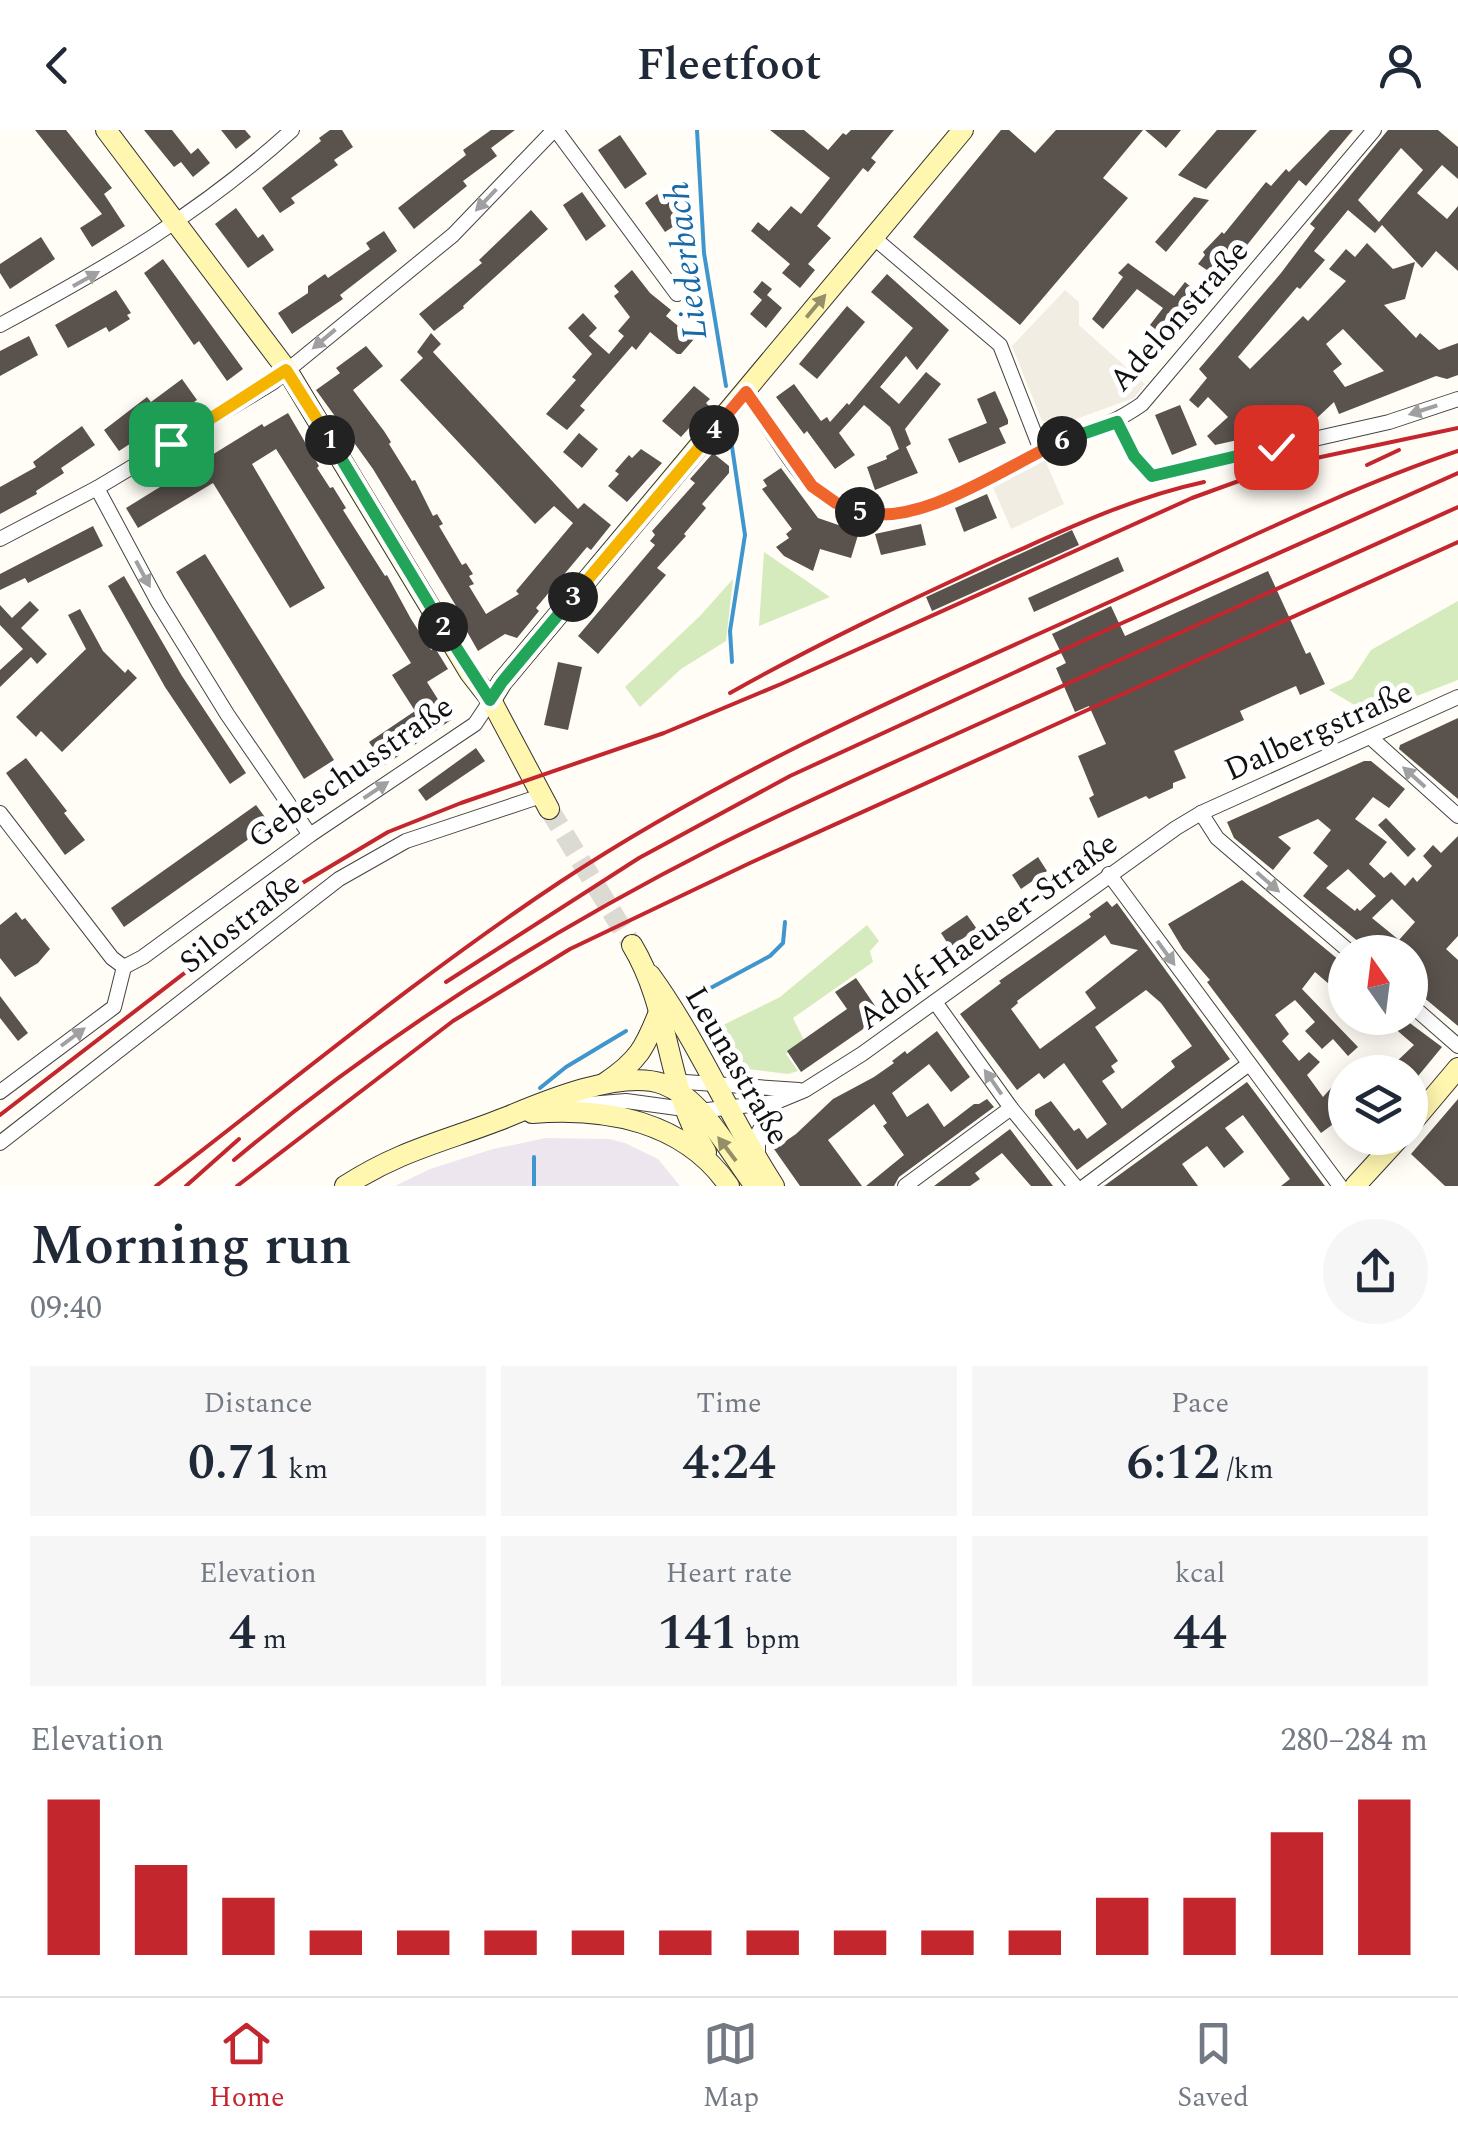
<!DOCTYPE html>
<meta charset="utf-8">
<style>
:root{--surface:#fff;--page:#f6f6f7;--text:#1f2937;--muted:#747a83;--line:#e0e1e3;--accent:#c4262e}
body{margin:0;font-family:Spectral,serif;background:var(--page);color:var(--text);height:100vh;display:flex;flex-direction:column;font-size:38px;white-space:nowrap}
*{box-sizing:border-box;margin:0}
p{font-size:32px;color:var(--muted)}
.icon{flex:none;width:55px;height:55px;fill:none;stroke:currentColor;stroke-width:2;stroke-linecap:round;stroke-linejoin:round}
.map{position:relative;height:1056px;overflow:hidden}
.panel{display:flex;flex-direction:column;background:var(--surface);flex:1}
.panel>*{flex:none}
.needle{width:65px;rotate:346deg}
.controls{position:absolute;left:1328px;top:805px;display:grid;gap:20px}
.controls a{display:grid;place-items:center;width:100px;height:100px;border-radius:50%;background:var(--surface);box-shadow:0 5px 25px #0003;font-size:50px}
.pin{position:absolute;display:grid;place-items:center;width:85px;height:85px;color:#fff;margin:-42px;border-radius:20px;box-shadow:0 5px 15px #0006}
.km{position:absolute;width:50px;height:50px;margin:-25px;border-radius:50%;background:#222;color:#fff;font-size:28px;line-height:50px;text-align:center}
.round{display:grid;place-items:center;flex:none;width:105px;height:105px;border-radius:52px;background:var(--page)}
.summary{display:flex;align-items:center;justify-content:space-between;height:170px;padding:0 30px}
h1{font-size:55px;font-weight:600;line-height:75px}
.figures{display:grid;grid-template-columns:repeat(3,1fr);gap:15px;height:170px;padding:10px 30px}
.figures div{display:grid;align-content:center;border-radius:0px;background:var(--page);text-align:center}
.figures b{font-size:50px;font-weight:600}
.figures small{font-size:28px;font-weight:400}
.figures p{font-size:28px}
.chart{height:280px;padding:20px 30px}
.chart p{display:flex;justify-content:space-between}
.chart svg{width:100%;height:180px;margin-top:10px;stroke:var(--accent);stroke-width:6}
header{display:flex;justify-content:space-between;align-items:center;height:130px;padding:0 30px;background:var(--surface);font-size:45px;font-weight:600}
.tab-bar{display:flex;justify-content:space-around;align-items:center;height:140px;border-top:2px solid var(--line);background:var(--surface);font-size:28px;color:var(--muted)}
.tab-bar a{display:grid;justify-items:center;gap:5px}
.tab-bar .on{color:var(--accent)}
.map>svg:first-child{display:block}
</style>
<header><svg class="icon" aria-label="back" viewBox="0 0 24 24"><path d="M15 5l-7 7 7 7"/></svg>Fleetfoot<svg class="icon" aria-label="person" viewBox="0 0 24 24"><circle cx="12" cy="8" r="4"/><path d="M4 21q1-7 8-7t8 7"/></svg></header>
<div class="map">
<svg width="1458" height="1056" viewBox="0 0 1458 1056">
<rect width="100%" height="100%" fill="#fffdf5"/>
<!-- industrial -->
<polygon fill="#eee6ef" points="546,1008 609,1009 625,1013 658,1029 680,1056 395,1056 430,1039 493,1019"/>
<!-- green -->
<g fill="#d5ebbd">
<polygon points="764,422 830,467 759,496"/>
<polygon points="733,449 726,511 681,539 640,577 625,557 700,486"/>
<polygon points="1458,471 1458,550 1370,584 1329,560 1352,549 1371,520"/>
<polygon points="867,795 879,811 870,821 873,832 793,888 804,910 786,924 798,941 788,944 739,938 727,914 714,922 705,904 780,867"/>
</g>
<!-- plaza -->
<g fill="#f1ede2">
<polygon points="1065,160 1079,172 1079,195 1145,254 1134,268 1065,293 1042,291 1012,216"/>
<polygon points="1043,325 1064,374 1011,399 990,350"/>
</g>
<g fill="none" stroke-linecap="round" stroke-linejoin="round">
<!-- stream -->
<g stroke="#3f96cf" stroke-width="4">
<polyline points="697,0 704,123 726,256"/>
<polyline points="730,303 745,405 730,501 732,532"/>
<polyline points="692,868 770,826 783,813 785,792"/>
<polyline points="540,958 566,937 626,901"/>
<polyline points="534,1056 534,1027"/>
</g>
</g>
<!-- building -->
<g fill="#5a524d" fill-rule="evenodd">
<polygon points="35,0 66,0 112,58 104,64 125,96 92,117 80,98 102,84"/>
<polygon points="144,0 172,0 191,24 198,18 210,33 193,47 181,32 174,37"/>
<polygon points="221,0 245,0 251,7 236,19"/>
<polygon points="330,0 342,0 353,17 334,30 338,35 291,68 295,73 280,83 262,58 321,11 319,8"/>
<polygon points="491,0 515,0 491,18 497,26 463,51 467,56 414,99 398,78 466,25 463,20"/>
<polygon points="770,0 804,0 828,20 843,3 846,5 851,0 894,0 871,28 876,32 868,42 863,38 817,96 831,108 808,134 815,140 800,158 782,143 790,134 751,101 758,92 769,101 791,76 801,84 830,48"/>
<polygon points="1001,0 1009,0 1035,23 1056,0 1143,0 1103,48 1128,68 1020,195 913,107"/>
<polygon points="1145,0 1181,0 1166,18"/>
<polygon points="1217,0 1257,0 1206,59 1178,45"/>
<polygon points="1330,0 1353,0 1306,56 1299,50 1220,149 1198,134 1205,125 1203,122 1222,102 1224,104 1266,52 1271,56 1286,39 1289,42"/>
<path d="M1388 0H1438L1458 17V49L1442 35 1417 63 1447 89 1458 76V141L1436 121 1422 138 1382 95 1375 103 1348 80 1314 121 1325 130 1300 159 1297 157 1238 227 1250 239 1303 186 1308 191 1346 151 1329 139 1346 119 1355 127 1367 113 1393 139 1415 132 1405 169 1384 175 1416 208 1420 203 1439 220 1458 213V245L1447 249 1436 246 1339 284 1334 272 1317 288 1316 293 1215 315 1207 306 1228 287 1208 267 1198 278 1189 270 1207 248 1199 239 1281 143 1315 98 1310 94ZM1401 18 1423 40 1379 92 1358 70ZM1343 199 1372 229 1384 241 1345 257 1333 241 1342 234 1326 214Z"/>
<polygon points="620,5 647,44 625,59 598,20"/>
<polygon points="664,59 685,89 665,102 645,73"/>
<polygon points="582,62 606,96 586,111 563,75"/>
<polygon points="1194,67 1209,70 1166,122 1155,112"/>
<polygon points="236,78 258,108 263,104 274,120 248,138 215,94"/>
<polygon points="531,80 548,99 463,176 464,178 434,201 419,184 482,133 479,130"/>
<polygon points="384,101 397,121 340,165 343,169 292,204 278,183 308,163 308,156 325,144 328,148 370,119 366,113"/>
<polygon points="41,107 55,129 10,159 0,143 0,134"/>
<polygon points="163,129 243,239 227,251 199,211 194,215 144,143"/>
<polygon points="1128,133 1174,166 1185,152 1203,167 1168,209 1150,195 1163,178 1137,159 1103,199 1092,189 1123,147 1118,143"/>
<polygon points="632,140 650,163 671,180 666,186 694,209 681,224 677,224 650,202 636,220 632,216 580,276 585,280 567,300 546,284 576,250 572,247 592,224 568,198 583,183 597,198 589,206 609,224 624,206 618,201 630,187 614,166 619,162 614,156"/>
<polygon points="887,144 949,200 917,240 906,226 880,257 899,274 926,242 941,254 905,299 911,314 906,317 918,343 875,360 867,337 887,329 886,326 899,319 890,297 864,275 839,303 855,325 835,339 807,301 804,304 776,267 794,254 821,291 827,287 830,292 847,273 849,275 913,198 871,162"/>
<polygon points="762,151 772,159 767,165 782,178 766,198 750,184 762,170 753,162"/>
<polygon points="116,160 131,183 127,185 130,189 109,202 106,197 68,218 55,195"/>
<polygon points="847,176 865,192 817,249 799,234"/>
<polygon points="431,203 441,214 433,222 578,379 584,373 611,395 591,420 587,417 536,478 539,481 517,508 505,504 478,521 453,477 456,476 373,339 316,260 340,243 336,238 366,216 383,236 353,260 384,301 391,312 389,314 412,351 415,350 433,386 437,384 443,394 439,396 462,435 466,433 473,444 469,446 474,454 469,456 486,484 519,464 516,461 573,393 554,376 535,394 400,250 423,228 417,222"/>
<polygon points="29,206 38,225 0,246 0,221"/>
<polygon points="182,249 197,270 119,321 104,300 147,267 151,272"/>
<polygon points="694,256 710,269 706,273 709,276 681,307 662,291"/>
<polygon points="995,261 1008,290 1008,294 999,298 1006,313 959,333 948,309 987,293 977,269"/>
<polygon points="1180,275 1197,315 1172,325 1155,285"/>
<polygon points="288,283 319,336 317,338 330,358 333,357 346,378 343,380 385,446 387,445 411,489 431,520 435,518 448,539 427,552 451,590 385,635 381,630 358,645 350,634 373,618 369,612 415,581 392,545 411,533 276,319 252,334 325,458 290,478 213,353 138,398 126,378 262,294 264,297"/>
<polygon points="82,296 95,315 61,338 64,343 36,361 37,364 0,384 0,357 36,337 33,332"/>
<polygon points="579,303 598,319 582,338 563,322"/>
<polygon points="641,319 662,333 627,372 608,356 619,344 615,341 629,325 632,328"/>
<polygon points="713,323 729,336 729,343 702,374 706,378 684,404 686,406 657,438 666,445 598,524 578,506 655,415 650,411 655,405 652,401 695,353 690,349"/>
<polygon points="781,338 818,388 859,402 851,428 820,419 813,441 784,426 776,417 789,408 786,404 792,399 762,359 767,356 763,350"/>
<polygon points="987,364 997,388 964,402 955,378"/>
<polygon points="921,394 926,415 881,425 875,404"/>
<polygon points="93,396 103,416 28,453 25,448 0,460 0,444"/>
<polygon points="1072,400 1079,415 932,481 926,467"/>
<polygon points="205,424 334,630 304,649 176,442"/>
<polygon points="1118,427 1124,441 1034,482 1028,468"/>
<polygon points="1268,441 1306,524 1310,522 1325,554 1300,565 1296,556 1240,581 1244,590 1174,621 1186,648 1173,653 1173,658 1149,669 1146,666 1098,688 1089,668 1094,665 1078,626 1106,614 1089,576 1075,582 1056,538 1066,533 1052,504 1111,476 1125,506"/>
<polygon points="124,446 182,546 246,643 230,654 165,557 108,456"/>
<polygon points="30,471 39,480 21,498 47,524 37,534 31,527 0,557 0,540 23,519 0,495 0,475 12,488"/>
<polygon points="80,479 103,521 125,543 128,539 137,548 62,622 41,601 36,607 16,587 86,519 68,485"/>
<polygon points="558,532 582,537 568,600 544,595"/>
<polygon points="1458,588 1458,669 1399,619 1400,615"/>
<polygon points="476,618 485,631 426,671 418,660"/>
<polygon points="26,628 67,681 64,683 85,710 65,725 6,643"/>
<path d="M1364 631H1371L1405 659 1389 678 1373 667 1355 689 1387 712 1369 734 1384 748 1391 742 1405 756 1413 747 1417 752 1432 736 1423 726 1433 715 1441 723 1458 706V806L1446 819 1458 830V896L1410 856V822H1371L1303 766 1328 736 1313 723 1331 700 1318 689 1278 707 1291 718 1273 740 1234 708 1227 692ZM1348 739 1376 766 1360 781 1357 778 1355 781 1326 758ZM1392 769 1415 792 1399 810 1372 788Z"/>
<polygon points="256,675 270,694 124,797 111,778"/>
<polygon points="1386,688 1416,719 1408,727 1378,695"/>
<polygon points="1038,727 1047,741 1021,759 1012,745"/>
<polygon points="1242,750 1345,835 1345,849 1336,860 1315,842 1302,859 1358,917 1348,926 1333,909 1322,919 1305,901 1315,892 1295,870 1275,885 1289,904 1282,911 1299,931 1309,922 1320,932 1307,945 1323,967 1339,949 1345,954 1345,971 1333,988 1336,992 1321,1003 1207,852 1210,850 1183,819 1168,794"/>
<path d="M1107 771 1112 777 1117 773 1230 929 1077 1040 1035 985V980L1051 971 1074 1001 1079 998 1087 1009 1107 994 1064 933 1044 949 1039 943 1017 960 960 884 1001 853 999 851 1091 787 1089 784ZM1105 805 1111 814 1138 820 1085 862 1096 878 1040 919 1011 879 1018 873 1017 871ZM1146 860 1161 873 1192 916 1171 931 1175 937 1122 979 1102 951 1115 942 1111 936 1118 931 1095 897Z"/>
<polygon points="16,782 22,790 25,788 50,819 38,833 15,847 0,828 0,795"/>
<polygon points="967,785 977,799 950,817 941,803"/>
<polygon points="856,848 882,886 801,942 787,921 847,879 835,862"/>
<polygon points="0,866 28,903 18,911 0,888"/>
<polygon points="1371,888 1403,888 1442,917 1414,951 1410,942 1404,942 1394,934 1414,915 1392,896 1386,903"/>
<polygon points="937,901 970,947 951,962 929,934 892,963 907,987 928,973 944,997 974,974 979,974 987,969 994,977 899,1047 894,1056 866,1056 904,1025 883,996 887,993 874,974 828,1010 862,1056 800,1056 774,1019 796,1004 833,969 874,947 894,933 892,931 905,921 907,924"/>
<polygon points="1247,952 1325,1056 1281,1056 1290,1049 1243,985 1225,998 1244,1022 1224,1038 1207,1016 1182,1034 1198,1056 1104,1056"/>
<polygon points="1458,969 1458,1056 1445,1056 1411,1024"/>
<polygon points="1010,999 1053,1056 1031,1056 1002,1023 975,1043 980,1049 970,1056 934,1056"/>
</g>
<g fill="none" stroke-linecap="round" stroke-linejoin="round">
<!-- secondary-tunnel -->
<polyline stroke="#dbdad3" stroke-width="20" stroke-dasharray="20 10" stroke-linecap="butt" points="549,679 632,815"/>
<defs>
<g id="street">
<polyline points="556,0 677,164"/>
<polyline points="873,107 1000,215 1041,320"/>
<path d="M0 195C108 137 201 83 292 0"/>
<path d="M745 262C764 288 791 336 812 356 875 418 962 362 1024 329 1063 309 1106 300 1142 274L1374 0"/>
<polyline points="1117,291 1134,327 1151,346 1389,292 1458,269"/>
<polyline points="97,358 158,472 227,584 310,705"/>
<polyline points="0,409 97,358 272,253 453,105 554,0"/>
<polyline points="1370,607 1458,686"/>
<polyline points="0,683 112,828 124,837"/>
<polyline points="1201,683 1217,708 1350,822"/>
<polyline points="1109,744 1340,1056"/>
<polyline points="124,837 143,827 310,705 475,594 491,570"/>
<polyline points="935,872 1011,978 1075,1056"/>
<polyline points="1410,874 1458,916"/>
<polyline points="671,951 799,960"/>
<polyline points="0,962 114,877 124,837"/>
<polyline points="575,975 626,971 699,981 776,972 805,960 862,924 1176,698 1201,683 1458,567"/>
<polyline points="0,1013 339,749 406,711 541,666"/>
<polyline points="758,1026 758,1003 776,972"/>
<polyline points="905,1056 1011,978"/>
<polyline points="1085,1056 1249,934"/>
</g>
<g id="secondary">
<polyline points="106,0 287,240 470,543 491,570 549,679"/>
<polyline points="491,570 502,552 963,0"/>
<path d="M632 815C671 879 666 959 706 1022"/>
<path d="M650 845C698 911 729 987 774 1056"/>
<path d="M605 953C638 931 645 918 659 882"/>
<path d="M532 983C606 977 684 991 729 1056"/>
<polyline points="1410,995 1458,938"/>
<path d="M345 1056C402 1019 447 1011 507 987 545 971 622 939 663 954 703 969 730 1023 755 1056"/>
<polyline points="1355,1056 1399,1008"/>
</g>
</defs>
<!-- street casing -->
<use href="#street" stroke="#444" stroke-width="16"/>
<!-- secondary casing -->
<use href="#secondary" stroke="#333" stroke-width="22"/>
<!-- street -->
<use href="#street" stroke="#fff" stroke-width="14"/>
<!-- secondary -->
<use href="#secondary" stroke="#fff6b0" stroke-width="20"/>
<!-- rail -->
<g stroke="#c4262e" stroke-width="4">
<polyline points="1302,331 1458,298"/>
<polyline points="1367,335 1399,320"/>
<path d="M730 563C817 514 906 472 997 430 1065 400 1130 368 1204 352"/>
<polyline points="446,852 639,728 790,646 1111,498 1458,343"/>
<polyline points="0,985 299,755 388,702 461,673 664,603 781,554 1192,368 1269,340 1316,328"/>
<path d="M234 1030C381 907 544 804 715 717 807 670 902 629 996 586 1150 516 1304 447 1458 377"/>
<path d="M156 1056C289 954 420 845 560 752 731 639 919 558 1105 474 1221 422 1337 362 1458 321"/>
<polyline points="186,1056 239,1009"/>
<polyline points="237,1056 453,891 570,819 750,733 1458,412"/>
</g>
</g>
<!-- one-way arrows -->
<defs><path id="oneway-solid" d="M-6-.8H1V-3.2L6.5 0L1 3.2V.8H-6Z" transform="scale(2.5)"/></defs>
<g fill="#a0a0a0">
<use href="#oneway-solid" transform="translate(486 70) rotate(134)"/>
<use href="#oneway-solid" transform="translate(86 149) rotate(-29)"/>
<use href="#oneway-solid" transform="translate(324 209) rotate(140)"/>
<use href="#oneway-solid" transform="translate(1423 280) rotate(162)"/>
<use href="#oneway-solid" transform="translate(143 444) rotate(62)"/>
<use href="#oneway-solid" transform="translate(1414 647) rotate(-138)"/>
<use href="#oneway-solid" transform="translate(376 660) rotate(-34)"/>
<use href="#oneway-solid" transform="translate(1268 752) rotate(41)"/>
<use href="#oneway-solid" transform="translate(1166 823) rotate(54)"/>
<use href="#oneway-solid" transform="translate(73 907) rotate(-37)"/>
<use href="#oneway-solid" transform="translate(993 952) rotate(-125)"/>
</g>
<g fill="#948f68">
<use href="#oneway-solid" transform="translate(816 176) rotate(-50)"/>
<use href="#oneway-solid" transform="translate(727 1019) rotate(-127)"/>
</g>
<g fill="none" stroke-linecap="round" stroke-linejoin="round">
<defs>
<polyline id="split-1" points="171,314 286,240 330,310"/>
<polyline id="split-2" points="330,310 443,497"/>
<polyline id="split-3" points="443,497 490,570 502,552 573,467"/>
<polyline id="split-4" points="573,467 714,300"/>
<polyline id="split-5" points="714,300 746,262 812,356 836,373 860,382"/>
<path id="split-6" d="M860 382C921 398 1007 335 1062 311"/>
<polyline id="split-7" points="1062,311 1117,292 1134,326 1152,346 1276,317"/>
</defs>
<!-- split-1 casing -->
<use href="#split-1" stroke="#fff" stroke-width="20"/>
<!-- split-2 casing -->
<use href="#split-2" stroke="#fff" stroke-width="20"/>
<!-- split-3 casing -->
<use href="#split-3" stroke="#fff" stroke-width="20"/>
<!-- split-4 casing -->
<use href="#split-4" stroke="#fff" stroke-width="20"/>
<!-- split-5 casing -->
<use href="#split-5" stroke="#fff" stroke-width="20"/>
<!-- split-6 casing -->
<use href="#split-6" stroke="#fff" stroke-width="20"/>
<!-- split-7 casing -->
<use href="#split-7" stroke="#fff" stroke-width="20"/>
<!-- split-1 -->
<use href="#split-1" stroke="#f5b400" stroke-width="12"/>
<!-- split-2 -->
<use href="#split-2" stroke="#22a559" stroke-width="12"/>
<!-- split-3 -->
<use href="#split-3" stroke="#22a559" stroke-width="12"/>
<!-- split-4 -->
<use href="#split-4" stroke="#f5b400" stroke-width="12"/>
<!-- split-5 -->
<use href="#split-5" stroke="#f0652b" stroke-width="12"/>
<!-- split-6 -->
<use href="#split-6" stroke="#f0652b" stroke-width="12"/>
<!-- split-7 -->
<use href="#split-7" stroke="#22a559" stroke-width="12"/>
</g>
<g text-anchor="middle" stroke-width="10" stroke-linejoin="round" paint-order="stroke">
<!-- street labels -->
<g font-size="32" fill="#111" stroke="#fff">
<text transform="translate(1178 185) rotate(-48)" y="11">Adelonstraße</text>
<text transform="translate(1318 600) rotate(-24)" y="11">Dalbergstraße</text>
<text transform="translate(350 641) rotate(-35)" y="11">Gebeschusstraße</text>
<text transform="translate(239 792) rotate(-38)" y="11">Silostraße</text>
<text transform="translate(987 800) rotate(-36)" y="11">Adolf-Haeuser-Straße</text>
<text transform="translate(738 935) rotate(60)" y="11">Leunastraße</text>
</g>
<!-- water labels -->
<g font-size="35" font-style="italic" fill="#1768a6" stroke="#fff">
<text transform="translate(685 131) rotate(-97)" y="12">Liederbach</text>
</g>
</g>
</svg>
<div class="controls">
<a><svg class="needle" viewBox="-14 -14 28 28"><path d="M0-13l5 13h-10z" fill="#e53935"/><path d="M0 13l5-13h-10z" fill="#747a83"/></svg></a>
<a><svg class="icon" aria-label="layers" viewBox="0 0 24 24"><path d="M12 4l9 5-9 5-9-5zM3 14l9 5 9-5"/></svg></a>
</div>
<div class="pin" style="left:171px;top:314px;background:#1e9e55"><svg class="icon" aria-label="arrive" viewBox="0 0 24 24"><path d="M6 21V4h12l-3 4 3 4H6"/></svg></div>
<div class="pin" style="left:1276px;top:317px;background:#d93025"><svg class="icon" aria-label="check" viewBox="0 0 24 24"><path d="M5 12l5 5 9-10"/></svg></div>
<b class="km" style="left:330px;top:310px">1</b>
<b class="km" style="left:443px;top:497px">2</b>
<b class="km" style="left:573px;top:467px">3</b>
<b class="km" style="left:714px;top:300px">4</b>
<b class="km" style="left:860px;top:382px">5</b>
<b class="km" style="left:1062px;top:311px">6</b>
</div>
<section class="panel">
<div class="summary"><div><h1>Morning run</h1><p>09:40</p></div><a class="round"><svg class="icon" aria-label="share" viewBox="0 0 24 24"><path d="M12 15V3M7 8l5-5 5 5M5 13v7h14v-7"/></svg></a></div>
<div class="figures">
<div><p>Distance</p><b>0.71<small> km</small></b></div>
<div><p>Time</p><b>4:24</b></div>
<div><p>Pace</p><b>6:12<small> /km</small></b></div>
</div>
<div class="figures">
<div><p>Elevation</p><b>4<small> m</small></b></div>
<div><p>Heart rate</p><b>141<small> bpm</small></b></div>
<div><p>kcal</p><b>44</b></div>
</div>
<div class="chart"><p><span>Elevation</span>280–284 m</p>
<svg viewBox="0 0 160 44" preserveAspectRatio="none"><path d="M5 44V6M15 44V22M25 44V30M35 44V38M45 44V38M55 44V38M65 44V38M75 44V38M85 44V38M95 44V38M105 44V38M115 44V38M125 44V30M135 44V30M145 44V14M155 44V6"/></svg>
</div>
</section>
<nav class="tab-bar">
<a class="on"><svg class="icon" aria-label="home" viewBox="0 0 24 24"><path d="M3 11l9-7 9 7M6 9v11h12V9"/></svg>Home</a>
<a><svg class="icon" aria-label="map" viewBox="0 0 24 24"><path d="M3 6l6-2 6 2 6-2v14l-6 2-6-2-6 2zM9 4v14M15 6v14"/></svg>Map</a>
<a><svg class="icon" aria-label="saved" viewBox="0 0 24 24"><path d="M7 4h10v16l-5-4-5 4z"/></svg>Saved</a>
</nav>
